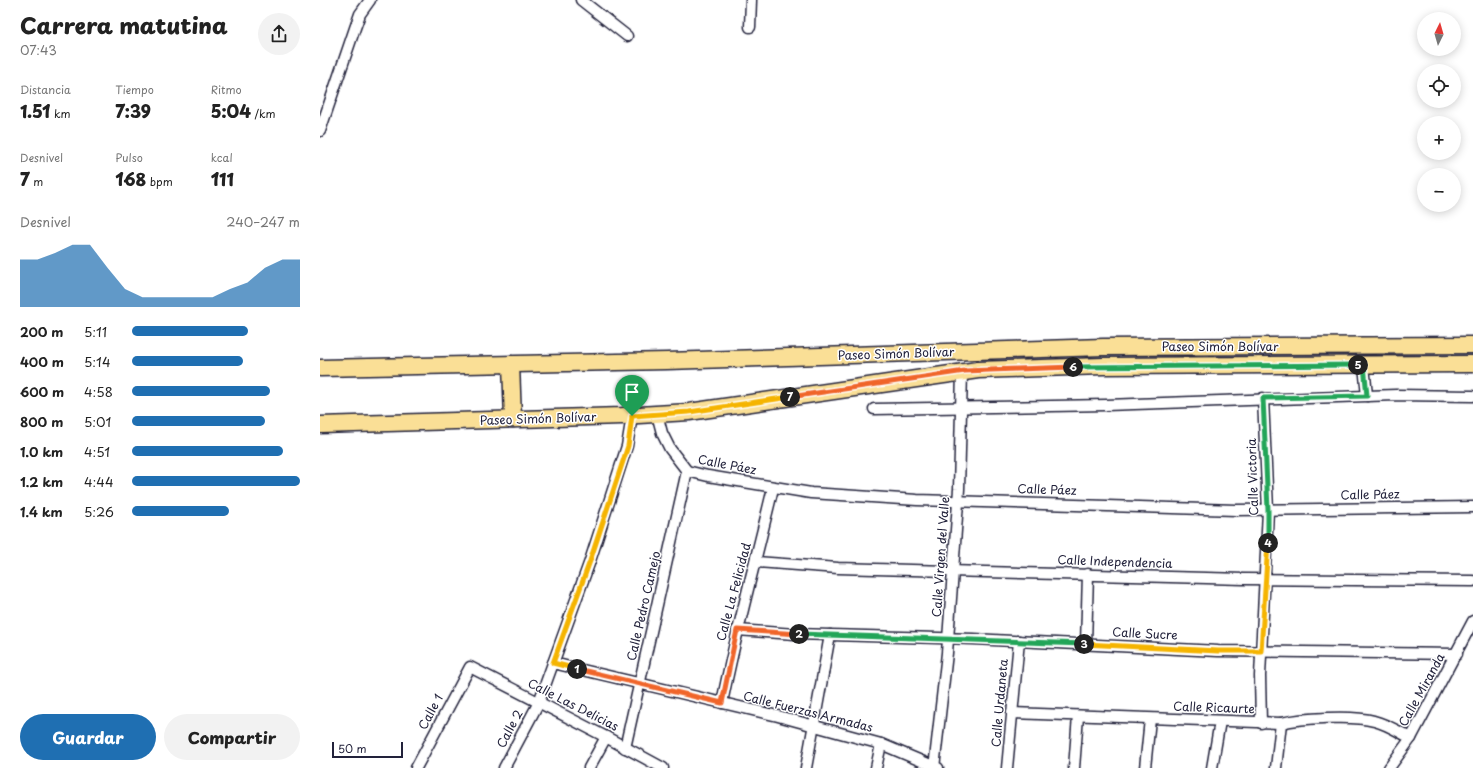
<!DOCTYPE html>
<html lang="es">
<meta charset="utf-8">
<style>
:root{--surface:#fff;--page:#f2f2f2;--text:#222;--muted:#767676;--accent:#1f6fb2}
body{margin:0;font-family:"Playpen Sans",sans-serif;background:var(--page);color:var(--text);height:100vh;display:flex;flex-direction:column;font-size:15px;white-space:nowrap}
*{box-sizing:border-box;margin:0}
p{font-size:13px;color:var(--muted)}
.icon{flex:none;width:22px;height:22px;fill:none;stroke:currentColor;stroke-width:2;stroke-linecap:round;stroke-linejoin:round}
.map{position:relative;flex:1;overflow:hidden}
.side{display:flex;flex-direction:column;background:var(--surface);width:320px}
.side>*{flex:none}
.needle{width:26px;rotate:5deg}
.tools{position:absolute;left:1097px;top:12px;display:grid;gap:8px}
.tools a{display:grid;place-items:center;width:44px;height:44px;border-radius:50%;background:var(--surface);box-shadow:0 2px 10px #0003;font-size:20px}
.scale{position:absolute;left:12px;bottom:10px;width:71px;box-sizing:border-box;padding-left:4px;border:2px solid #22223b;border-top:0;font-size:11px;line-height:14px;white-space:nowrap;color:#22223b;-webkit-text-stroke:3px #fff;paint-order:stroke}
.pin{position:absolute;display:grid;place-items:center;width:34px;height:34px;color:#fff;margin:-41px -17px;border-radius:50% 50% 50% 0;rotate:-45deg;box-shadow:0 0 4px #0007}
.pin .icon{rotate:45deg}
.km{position:absolute;width:20px;height:20px;margin:-10px;border-radius:50%;background:#222;color:#fff;font-size:11px;line-height:20px;text-align:center}
.round{display:grid;place-items:center;flex:none;width:42px;height:42px;border-radius:21px;background:var(--page)}
.summary{display:flex;align-items:center;justify-content:space-between;height:68px;padding:0 20px}
h1{font-size:22px;font-weight:800;line-height:30px}
.figures{display:grid;grid-template-columns:repeat(3,1fr);gap:6px;height:68px;padding:4px 20px}
.figures div{display:grid;align-content:center}
.figures b{font-size:17px;font-weight:800}
.figures small{font-size:11px;font-weight:400}
.figures p{font-size:11px}
.chart{height:112px;padding:8px 20px}
.chart p{display:flex;justify-content:space-between}
.chart svg{width:100%;height:72px;margin-top:4px;fill:var(--accent);opacity:.7}
.cta{display:flex;gap:8px;margin-top:auto;padding:8px 20px}
.cta a{flex:1;height:46px;border-radius:24px;background:var(--accent);color:#fff;font-size:16px;font-weight:800;line-height:46px;text-align:center}
.cta a+a{background:var(--page);color:var(--text)}
ul{padding:0 20px;list-style:none;font-size:13px}
li{display:grid;grid-template-columns:64px 48px 1fr;align-items:center;height:30px}
li i{height:10px;border-radius:5px;background:var(--accent)}
main{display:flex;flex:1;min-height:0}
.map>svg:first-child{display:block}
</style>
<main>
<section class="side">
<div class="summary"><div><h1>Carrera matutina</h1><p>07:43</p></div><a class="round"><svg class="icon" aria-label="share" viewBox="0 0 24 24"><path d="M12 15V3M7 8l5-5 5 5M5 13v7h14v-7"/></svg></a></div>
<div class="figures">
<div><p>Distancia</p><b>1.51<small> km</small></b></div>
<div><p>Tiempo</p><b>7:39</b></div>
<div><p>Ritmo</p><b>5:04<small> /km</small></b></div>
</div>
<div class="figures">
<div><p>Desnivel</p><b>7<small> m</small></b></div>
<div><p>Pulso</p><b>168<small> bpm</small></b></div>
<div><p>kcal</p><b>111</b></div>
</div>
<div class="chart"><p><span>Desnivel</span>240–247 m</p>
<svg viewBox="0 0 160 44" preserveAspectRatio="none"><path d="M0 44V15L10 15L20 11L30 6L40 6L50 20L60 33L70 38L80 38L90 38L100 38L110 38L120 33L130 29L140 20L150 15L160 15V44z"/></svg>
</div>
<ul>
<li><b>200 m</b>5:11<i style="width:69%"></i></li>
<li><b>400 m</b>5:14<i style="width:66%"></i></li>
<li><b>600 m</b>4:58<i style="width:82%"></i></li>
<li><b>800 m</b>5:01<i style="width:79%"></i></li>
<li><b>1.0 km</b>4:51<i style="width:90%"></i></li>
<li><b>1.2 km</b>4:44<i style="width:100%"></i></li>
<li><b>1.4 km</b>5:26<i style="width:58%"></i></li>
</ul>
<div class="cta"><a>Guardar</a><a>Compartir</a></div>
</section>
<div class="map">
<svg width="1153" height="768" viewBox="0 0 1153 768">
<rect width="100%" height="100%" fill="#fff"/>
<filter id="ink" filterUnits="userSpaceOnUse"><feTurbulence type="fractalNoise" baseFrequency=".025" numOctaves="2"/><feDisplacementMap in="SourceGraphic" scale="8" xChannelSelector="R" yChannelSelector="G"/><feConvolveMatrix kernelMatrix="1 2 1 2 8 2 1 2 1" color-interpolation-filters="sRGB"/></filter>
<g filter="url(#ink)">
<g fill="none" stroke-linecap="round" stroke-linejoin="round">
<defs>
<g id="street">
<polyline points="261,0 307,36"/>
<polyline points="430,27 431,0"/>
<polyline points="0,131 35,28 40,14 50,0"/>
<polyline points="1044,365 1047,396"/>
<polyline points="554,409 786,405 1076,395 1153,396"/>
<polyline points="337,414 342,433 350,449 367,471 388,476 491,493 597,500 916,510 1153,507"/>
<polyline points="436,562 518,568 924,579 1153,581"/>
<polyline points="417,630 475,634 654,639 898,651 1137,654"/>
<polyline points="766,644 768,574"/>
<polyline points="233,663 458,716 561,744 618,768"/>
<path d="M402 703C416 631 436 560 453 488"/>
<path d="M692 713 961 723C981 718 1034 715 1054 721 1067 724 1079 732 1091 738"/>
<polyline points="941,723 940,676 948,510 943,398"/>
<polyline points="305,748 367,471"/>
<polyline points="96,768 150,667 286,737 343,768"/>
<polyline points="184,768 219,702 270,561 307,446 312,416"/>
<polyline points="269,768 286,737"/>
<polyline points="486,768 510,635"/>
<polyline points="556,768 561,744"/>
<polyline points="614,768 627,653 639,489 642,372"/>
<polyline points="687,768 699,641"/>
<polyline points="754,768 758,716"/>
<polyline points="825,768 830,719"/>
<polyline points="892,768 900,721"/>
<polyline points="956,768 961,723"/>
<polyline points="1069,768 1091,738 1153,621"/>
</g>
<g id="primary">
<polyline points="191,364 193,419"/>
<polyline points="0,368 347,361 783,347 1153,345"/>
<polyline points="0,425 302,416 369,412 658,370 783,366 1153,364"/>
</g>
</defs>
<!-- street casing -->
<use href="#street" stroke="#22223b" stroke-width="13"/>
<!-- primary casing -->
<use href="#primary" stroke="#22223b" stroke-width="19"/>
<!-- street -->
<use href="#street" stroke="#fff" stroke-width="10"/>
<!-- primary -->
<use href="#primary" stroke="#fadf96" stroke-width="16"/>
</g>
</g>
<g fill="none" stroke-linecap="round" stroke-linejoin="round" filter="url(#ink)">
<defs>
<polyline id="split-1" points="257,669 233,663 270,561 308,446 312,416"/>
<polyline id="split-2" points="257,669 402,703 417,630 479,634"/>
<polyline id="split-3" points="479,634 764,644"/>
<polyline id="split-4" points="764,644 898,651 941,651 948,543"/>
<polyline id="split-5" points="948,543 948,510 943,398 1047,396 1044,365 1038,365"/>
<polyline id="split-6" points="753,367 1038,365"/>
<polyline id="split-7" points="470,397 645,371 753,367"/>
<polyline id="split-8" points="312,416 369,412 470,397"/>
</defs>
<!-- split-1 casing -->
<use href="#split-1" stroke="#fff" stroke-width="8"/>
<!-- split-2 casing -->
<use href="#split-2" stroke="#fff" stroke-width="8"/>
<!-- split-3 casing -->
<use href="#split-3" stroke="#fff" stroke-width="8"/>
<!-- split-4 casing -->
<use href="#split-4" stroke="#fff" stroke-width="8"/>
<!-- split-5 casing -->
<use href="#split-5" stroke="#fff" stroke-width="8"/>
<!-- split-6 casing -->
<use href="#split-6" stroke="#fff" stroke-width="8"/>
<!-- split-7 casing -->
<use href="#split-7" stroke="#fff" stroke-width="8"/>
<!-- split-8 casing -->
<use href="#split-8" stroke="#fff" stroke-width="8"/>
<!-- split-1 -->
<use href="#split-1" stroke="#f5b400" stroke-width="5"/>
<!-- split-2 -->
<use href="#split-2" stroke="#f0652b" stroke-width="5"/>
<!-- split-3 -->
<use href="#split-3" stroke="#22a559" stroke-width="5"/>
<!-- split-4 -->
<use href="#split-4" stroke="#f5b400" stroke-width="5"/>
<!-- split-5 -->
<use href="#split-5" stroke="#22a559" stroke-width="5"/>
<!-- split-6 -->
<use href="#split-6" stroke="#22a559" stroke-width="5"/>
<!-- split-7 -->
<use href="#split-7" stroke="#f0652b" stroke-width="5"/>
<!-- split-8 -->
<use href="#split-8" stroke="#f5b400" stroke-width="5"/>
</g>
<g text-anchor="middle" stroke-width="3" stroke-linejoin="round" paint-order="stroke">
<!-- street labels -->
<g font-size="12" fill="#22223b" stroke="#fff">
<text x="900" y="351">Paseo Simón Bolívar</text>
<text transform="translate(576 354) rotate(-2)" y="4">Paseo Simón Bolívar</text>
<text transform="translate(218 419) rotate(-2)" y="4">Paseo Simón Bolívar</text>
<text transform="translate(407 465) rotate(11)" y="4">Calle Páez</text>
<text transform="translate(933 477) rotate(-92)" y="4">Calle Victoria</text>
<text transform="translate(727 490) rotate(2)" y="4">Calle Páez</text>
<text transform="translate(1050 495) rotate(-1)" y="4">Calle Páez</text>
<text transform="translate(621 557) rotate(-86)" y="4">Calle Virgen del Valle</text>
<text transform="translate(795 562) rotate(2)" y="4">Calle Independencia</text>
<text transform="translate(414 592) rotate(-75)" y="4">Calle La Felicidad</text>
<text transform="translate(324 606) rotate(-77)" y="4">Calle Pedro Camejo</text>
<text transform="translate(825 634) rotate(3)" y="4">Calle Sucre</text>
<text transform="translate(1102 690) rotate(-61)" y="4">Calle Miranda</text>
<text transform="translate(680 703) rotate(-85)" y="4">Calle Urdaneta</text>
<text transform="translate(253 705) rotate(27)" y="4">Calle Las Delicias</text>
<text transform="translate(894 708) rotate(2)" y="4">Calle Ricaurte</text>
<text transform="translate(111 712) rotate(-62)" y="4">Calle 1</text>
<text transform="translate(488 712) rotate(14)" y="4">Calle Fuerzas Armadas</text>
<text transform="translate(190 729) rotate(-62)" y="4">Calle 2</text>
</g>
</g>
</svg>
<div class="tools">
<a><svg class="needle" viewBox="-14 -14 28 28"><path d="M0-13l5 13h-10z" fill="#e53935"/><path d="M0 13l5-13h-10z" fill="#767676"/></svg></a>
<a><svg class="icon" aria-label="locate" viewBox="0 0 24 24"><circle cx="12" cy="12" r="6"/><path d="M12 2v4M12 18v4M2 12h4M18 12h4"/></svg></a>
<a>+</a>
<a>−</a>
</div>
<div class="scale">50 m</div>
<div class="pin" style="left:312px;top:416px;background:#1e9e55"><svg class="icon" aria-label="arrive" viewBox="0 0 24 24"><path d="M6 21V4h12l-3 4 3 4H6"/></svg></div>
<b class="km" style="left:257px;top:669px">1</b>
<b class="km" style="left:479px;top:634px">2</b>
<b class="km" style="left:764px;top:644px">3</b>
<b class="km" style="left:948px;top:543px">4</b>
<b class="km" style="left:1038px;top:365px">5</b>
<b class="km" style="left:753px;top:367px">6</b>
<b class="km" style="left:470px;top:397px">7</b>
</div>
</main>
